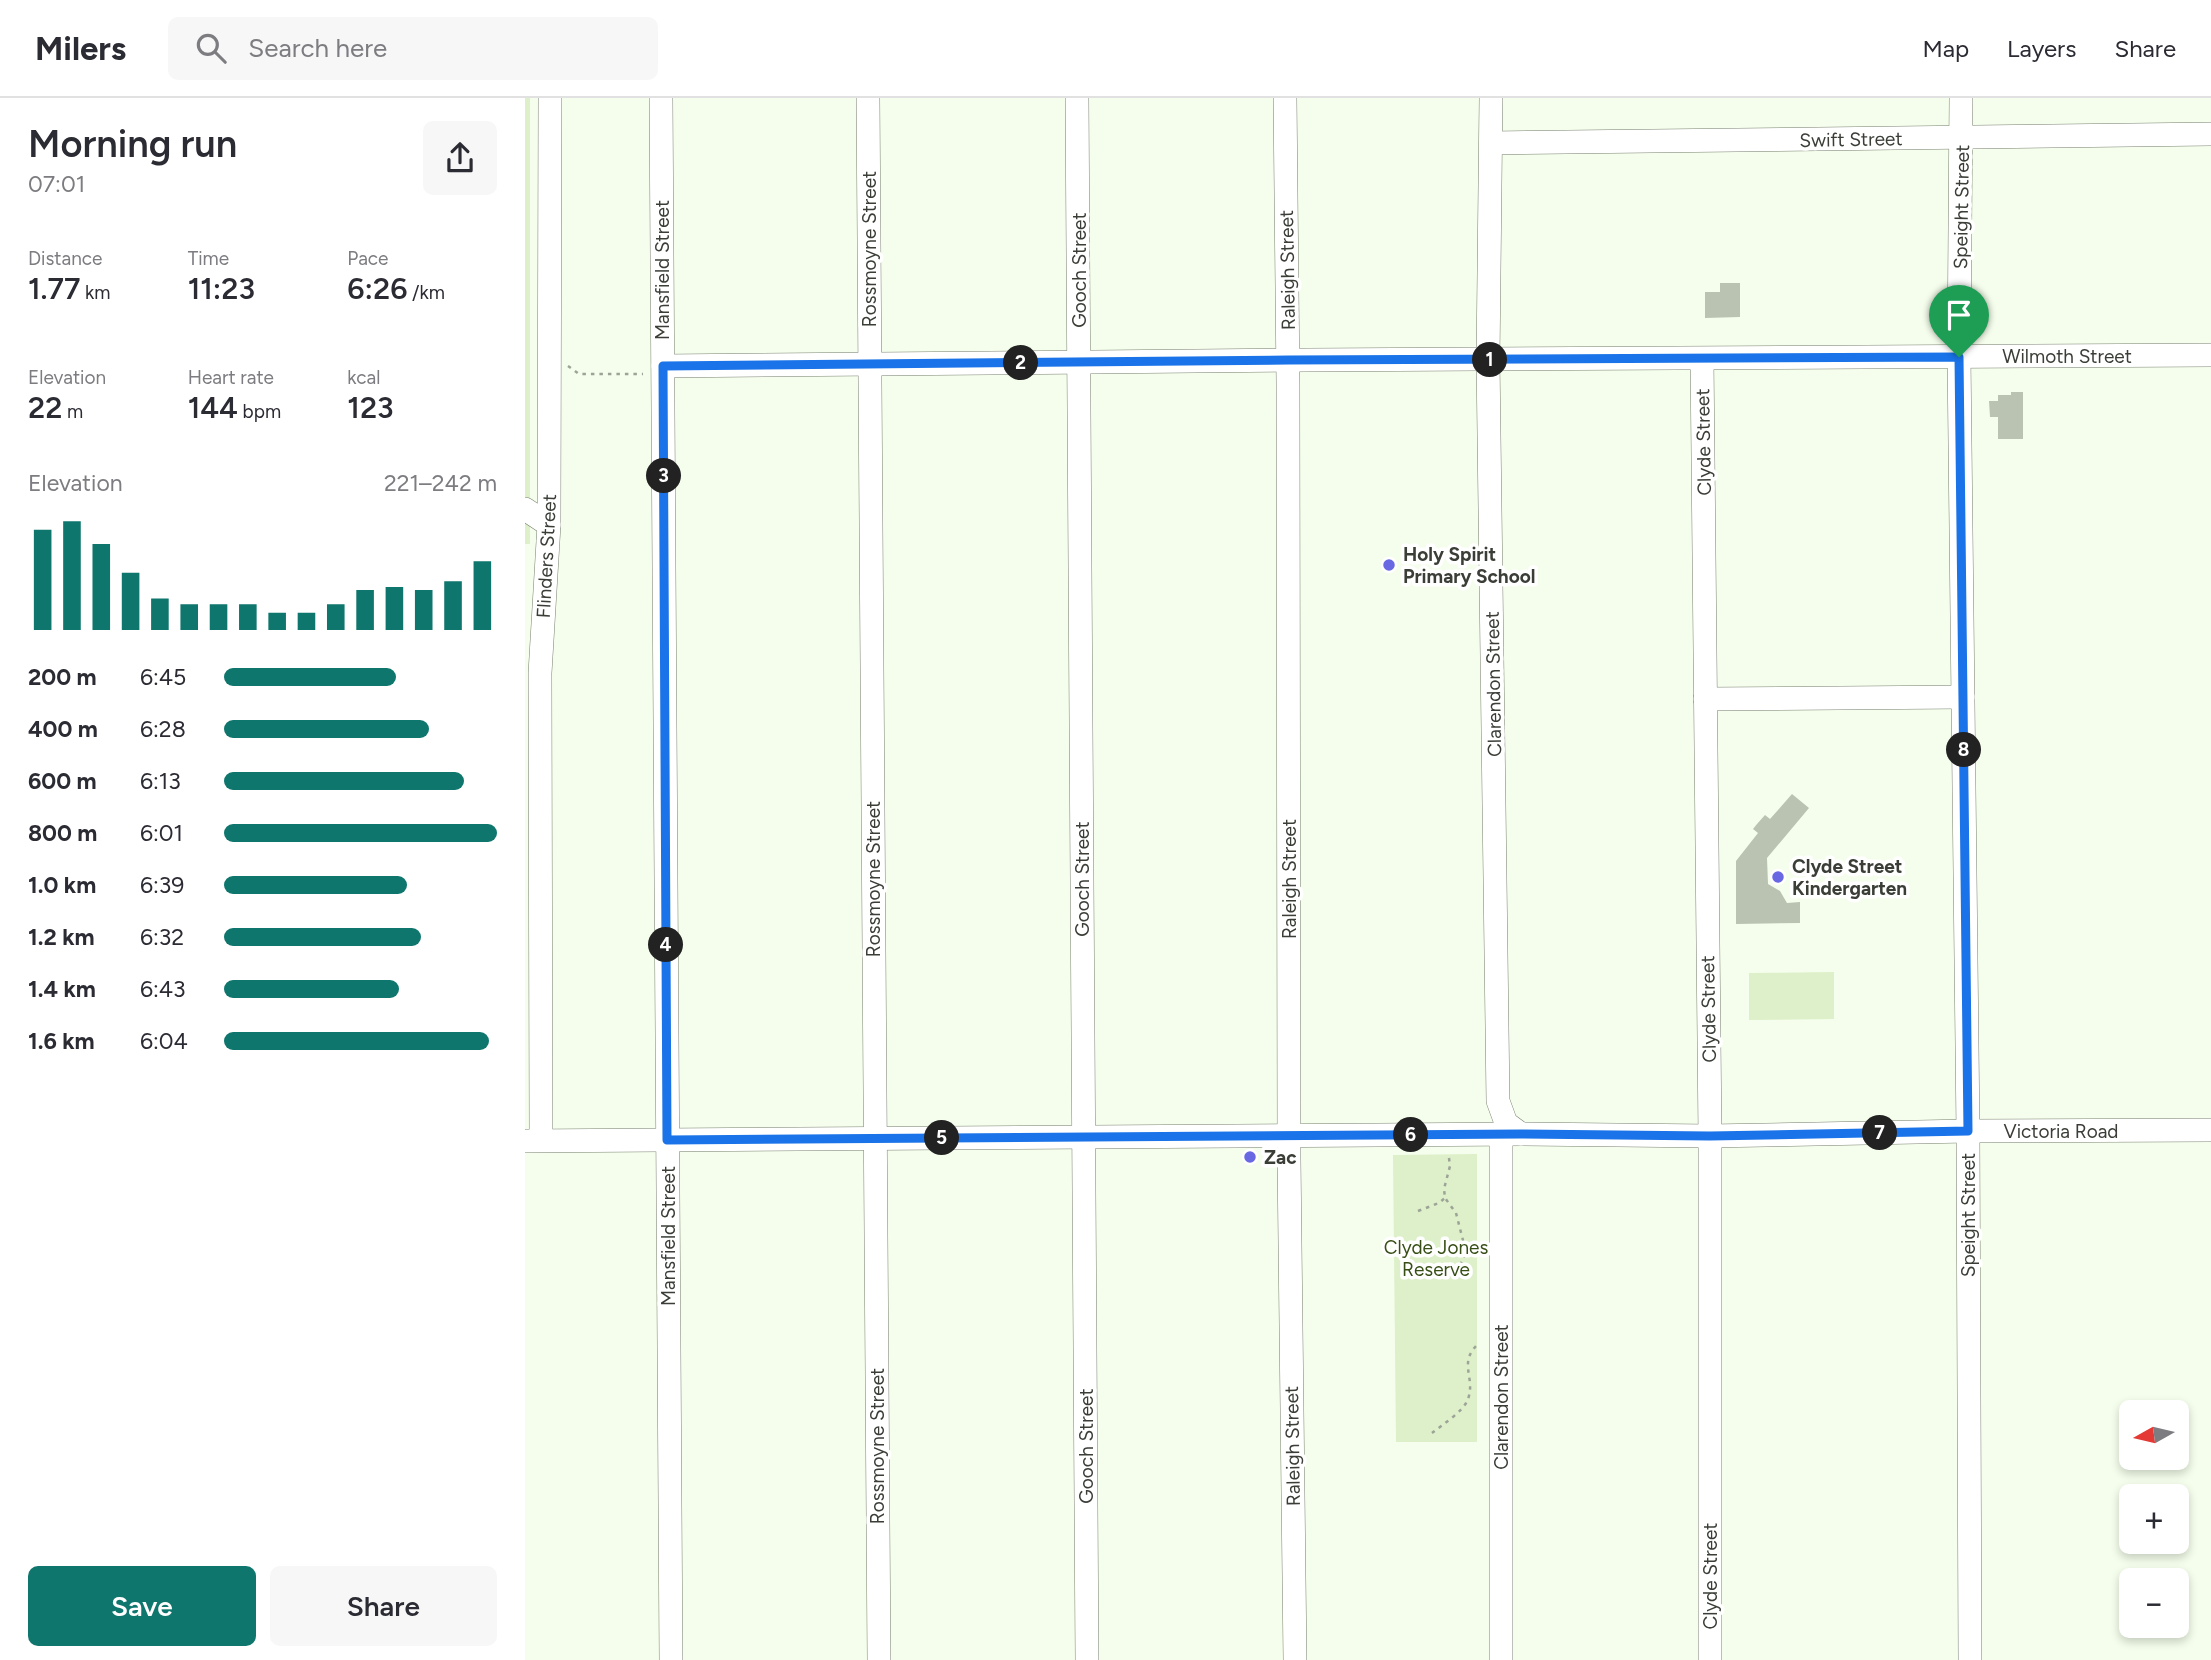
<!DOCTYPE html>
<meta charset="utf-8">
<style>
:root{--surface:#fff;--page:#f7f7f7;--text:#2b2b33;--muted:#7c7c81;--line:#e1e1e2;--accent:#0f766e}
body{margin:0;font-family:Figtree,sans-serif;background:var(--page);color:var(--text);height:100vh;display:flex;flex-direction:column;font-size:26px;white-space:nowrap}
*{box-sizing:border-box;margin:0}
p{font-size:23px;color:var(--muted)}
.icon{flex:none;width:38px;height:38px;fill:none;stroke:currentColor;stroke-width:2;stroke-linecap:round;stroke-linejoin:round}
.map{position:relative;flex:1;overflow:hidden}
.panel{display:flex;flex-direction:column;background:var(--surface);width:525px}
.panel>*{flex:none}
.needle{width:46px;rotate:262deg}
.fabs{position:absolute;left:1594px;top:1302px;display:grid;gap:14px}
.fabs a{display:grid;place-items:center;width:70px;height:70px;border-radius:10px;background:var(--surface);box-shadow:0 4px 10px #0003;font-size:35px}
.pin{position:absolute;display:grid;place-items:center;width:60px;height:60px;color:#fff;margin:-72px -30px;border-radius:50% 50% 50% 0;rotate:-45deg;box-shadow:0 0 7px #0007}
.pin .icon{rotate:45deg}
.km{position:absolute;width:35px;height:35px;margin:-18px;border-radius:50%;background:#222;color:#fff;font-size:19px;line-height:35px;text-align:center}
.round{display:grid;place-items:center;flex:none;width:74px;height:74px;border-radius:10px;background:var(--page)}
.head{display:flex;align-items:center;justify-content:space-between;height:119px;padding:0 28px}
h1{font-size:38px;font-weight:600;line-height:52px}
.metrics{display:grid;grid-template-columns:repeat(3,1fr);gap:10px;height:119px;padding:7px 28px}
.metrics div{display:grid;align-content:center}
.metrics b{font-size:30px;font-weight:600}
.metrics small{font-size:19px;font-weight:400}
.metrics p{font-size:19px}
.chart{height:196px;padding:14px 28px}
.chart p{display:flex;justify-content:space-between}
.chart svg{width:100%;height:126px;margin-top:7px;stroke:var(--accent);stroke-width:6}
.primary-button{display:flex;gap:14px;margin-top:auto;padding:14px 28px}
.primary-button a{flex:1;height:80px;border-radius:10px;background:var(--accent);color:#fff;font-size:28px;font-weight:600;line-height:80px;text-align:center}
.primary-button a+a{background:var(--page);color:var(--text)}
ul{padding:0 28px;list-style:none;font-size:23px}
li{display:grid;grid-template-columns:112px 84px 1fr;align-items:center;height:52px}
li i{height:18px;border-radius:9px;background:var(--accent)}
header{display:flex;align-items:center;gap:42px;box-sizing:border-box;height:98px;padding:0 35px;background:var(--surface);border-bottom:2px solid var(--line)}
header strong{font-size:33px}
nav{display:flex;gap:38px;margin-inline-start:auto;font-size:24px}
.search{width:490px;height:63px;background:var(--page);display:flex;align-items:center;gap:18px;box-sizing:border-box;padding:0 24px;border-radius:10px;color:var(--muted);font-size:26px}
main{display:flex;flex:1;min-height:0}
.map>svg:first-child{display:block}
</style>
<header>
<strong>Milers</strong>
<div class="search"><svg class="icon" aria-label="search" viewBox="0 0 24 24"><circle cx="10" cy="10" r="6"/><path d="M15 15l6 6"/></svg>Search here</div>
<nav><a>Map</a><a>Layers</a><a>Share</a></nav>
</header>
<main>
<section class="panel">
<div class="head"><div><h1>Morning run</h1><p>07:01</p></div><a class="round"><svg class="icon" aria-label="share" viewBox="0 0 24 24"><path d="M12 15V3M7 8l5-5 5 5M5 13v7h14v-7"/></svg></a></div>
<div class="metrics">
<div><p>Distance</p><b>1.77<small> km</small></b></div>
<div><p>Time</p><b>11:23</b></div>
<div><p>Pace</p><b>6:26<small> /km</small></b></div>
</div>
<div class="metrics">
<div><p>Elevation</p><b>22<small> m</small></b></div>
<div><p>Heart rate</p><b>144<small> bpm</small></b></div>
<div><p>kcal</p><b>123</b></div>
</div>
<div class="chart"><p><span>Elevation</span>221–242 m</p>
<svg viewBox="0 0 160 44" preserveAspectRatio="none"><path d="M5 44V9M15 44V6M25 44V14M35 44V24M45 44V33M55 44V35M65 44V35M75 44V35M85 44V38M95 44V38M105 44V35M115 44V30M125 44V29M135 44V30M145 44V27M155 44V20"/></svg>
</div>
<ul>
<li><b>200 m</b>6:45<i style="width:63%"></i></li>
<li><b>400 m</b>6:28<i style="width:75%"></i></li>
<li><b>600 m</b>6:13<i style="width:88%"></i></li>
<li><b>800 m</b>6:01<i style="width:100%"></i></li>
<li><b>1.0 km</b>6:39<i style="width:67%"></i></li>
<li><b>1.2 km</b>6:32<i style="width:72%"></i></li>
<li><b>1.4 km</b>6:43<i style="width:64%"></i></li>
<li><b>1.6 km</b>6:04<i style="width:97%"></i></li>
</ul>
<div class="primary-button"><a>Save</a><a>Share</a></div>
</section>
<div class="map">
<svg width="1686" height="1562" viewBox="0 0 1686 1562">
<rect width="100%" height="100%" fill="#f5feec"/>
<!-- green -->
<g fill="#ddf0c9">
<rect x="0" y="0" width="5" height="446"/>
<polygon points="1309,874 1309,921 1224,922 1224,875"/>
<polygon points="952,1056 952,1344 871,1344 868,1057"/>
</g>
<!-- building -->
<g fill="#bac2b1">
<polygon points="1195,185 1215,185 1215,219 1180,220 1180,194 1195,194"/>
<polygon points="1486,294 1498,294 1498,341 1473,341 1473,319 1465,319 1464,303 1473,303 1473,297 1486,297"/>
<polygon points="1267,696 1284,710 1242,760 1243,786 1255,793 1262,805 1275,804 1275,825 1211,826 1211,763 1233,735 1228,731 1232,726 1240,717 1245,721"/>
</g>
<g fill="none" stroke-linecap="round" stroke-linejoin="round">
<defs>
<g id="minor">
<polyline points="136,0 146,1562"/>
<polyline points="343,0 354,1562"/>
<polyline points="552,0 562,1562"/>
<polyline points="760,0 763,285 764,1061 770,1562"/>
<polyline points="966,0 963,262 973,1003 981,1025 996,1036"/>
<polyline points="1436,0 1434,259 1443,1033 1445,1562"/>
<polyline points="967,45 1686,36"/>
<polyline points="1177,261 1185,1038 1185,1562"/>
<polyline points="138,268 782,262 1686,257"/>
<polyline points="0,411 24,427"/>
<polyline points="1180,601 1438,599"/>
<polyline points="976,1037 976,1562"/>
<polyline points="16,1042 15,575 24,427 25,0"/>
<polyline points="0,1043 996,1036 1185,1038 1443,1033 1686,1032"/>
</g>
</defs>
<!-- minor casing -->
<use href="#minor" stroke="#788070" stroke-width="24"/>
<!-- path -->
<g stroke="#9da497" stroke-width="2.5" stroke-dasharray="3.5 5" stroke-linecap="butt">
<polyline points="43,268 54,276 118,276"/>
<polyline points="924,1060 925,1068 919,1091 920,1100 931,1115 941,1154 936,1165"/>
<polyline points="893,1113 914,1105 920,1100"/>
<polyline points="941,1154 952,1154"/>
<path d="M907 1335C917 1327 939 1313 943 1301 951 1279 932 1265 954 1245"/>
</g>
<!-- minor -->
<use href="#minor" stroke="#fff" stroke-width="23"/>
</g>
<g fill="none" stroke-linecap="round" stroke-linejoin="round">
<defs>
<polygon id="route" points="1434,259 1443,1033 1185,1038 996,1036 142,1042 138,268 763,262"/>
</defs>
<!-- route casing -->
<use href="#route" stroke="#fff" stroke-width="14"/>
<!-- route -->
<use href="#route" stroke="#1a73e8" stroke-width="9"/>
</g>
<!-- markers -->
<g fill="#6768e2" stroke="#fff" stroke-width="2.5">
<circle cx="864" cy="467" r="7"/>
<circle cx="1253" cy="779" r="7"/>
<circle cx="725" cy="1059" r="7"/>
</g>
<g text-anchor="middle" stroke-width="7" stroke-linejoin="round" paint-order="stroke">
<!-- street labels -->
<g font-size="19" fill="#3a3e37" stroke="#fff">
<text transform="translate(1326 41) rotate(-1)" y="7">Swift Street</text>
<text transform="translate(1436 109) rotate(-89)" y="7">Speight Street</text>
<text transform="translate(344 151) rotate(-90)" y="7">Rossmoyne Street</text>
<text transform="translate(137 172) rotate(-90)" y="7">Mansfield Street</text>
<text transform="translate(554 172) rotate(-90)" y="7">Gooch Street</text>
<text transform="translate(762 172) rotate(-91)" y="7">Raleigh Street</text>
<text x="1542" y="265">Wilmoth Street</text>
<text transform="translate(1178 344) rotate(-91)" y="7">Clyde Street</text>
<text transform="translate(21 458) rotate(-87)" y="7">Flinders Street</text>
<text transform="translate(968 586) rotate(-91)" y="7">Clarendon Street</text>
<text transform="translate(348 781) rotate(-90)" y="7">Rossmoyne Street</text>
<text transform="translate(557 781) rotate(-90)" y="7">Gooch Street</text>
<text transform="translate(764 781) rotate(-90)" y="7">Raleigh Street</text>
<text transform="translate(1183 911) rotate(-91)" y="7">Clyde Street</text>
<text x="1536" y="1040">Victoria Road</text>
<text transform="translate(1443 1117) rotate(-90)" y="7">Speight Street</text>
<text transform="translate(143 1138) rotate(-90)" y="7">Mansfield Street</text>
<text transform="translate(976 1299) rotate(-90)" y="7">Clarendon Street</text>
<text transform="translate(352 1348) rotate(-90)" y="7">Rossmoyne Street</text>
<text transform="translate(561 1348) rotate(-90)" y="7">Gooch Street</text>
<text transform="translate(767 1348) rotate(-91)" y="7">Raleigh Street</text>
<text transform="translate(1185 1478) rotate(-90)" y="7">Clyde Street</text>
</g>
<!-- poi labels -->
<g font-size="19" font-weight="bold" fill="#3a3e37" stroke="#fff" text-anchor="start">
<text x="878" y="463">Holy Spirit<tspan x="878" dy="22">Primary School</tspan></text>
<text x="1267" y="775">Clyde Street<tspan x="1267" dy="22">Kindergarten</tspan></text>
<text x="739" y="1066">Zac</text>
</g>
<!-- park labels -->
<g font-size="19" fill="#374e16" stroke="#fff">
<text x="911" y="1156">Clyde Jones<tspan x="911" dy="22">Reserve</tspan></text>
</g>
</g>
</svg>
<div class="fabs">
<a><svg class="needle" viewBox="-14 -14 28 28"><path d="M0-13l5 13h-10z" fill="#e53935"/><path d="M0 13l5-13h-10z" fill="#7c7c81"/></svg></a>
<a>+</a>
<a>−</a>
</div>
<div class="pin" style="left:1434px;top:259px;background:#1e9e55"><svg class="icon" aria-label="arrive" viewBox="0 0 24 24"><path d="M6 21V4h12l-3 4 3 4H6"/></svg></div>
<b class="km" style="left:965px;top:262px">1</b>
<b class="km" style="left:496px;top:265px">2</b>
<b class="km" style="left:139px;top:378px">3</b>
<b class="km" style="left:141px;top:847px">4</b>
<b class="km" style="left:417px;top:1040px">5</b>
<b class="km" style="left:886px;top:1037px">6</b>
<b class="km" style="left:1355px;top:1035px">7</b>
<b class="km" style="left:1439px;top:652px">8</b>
</div>
</main>
